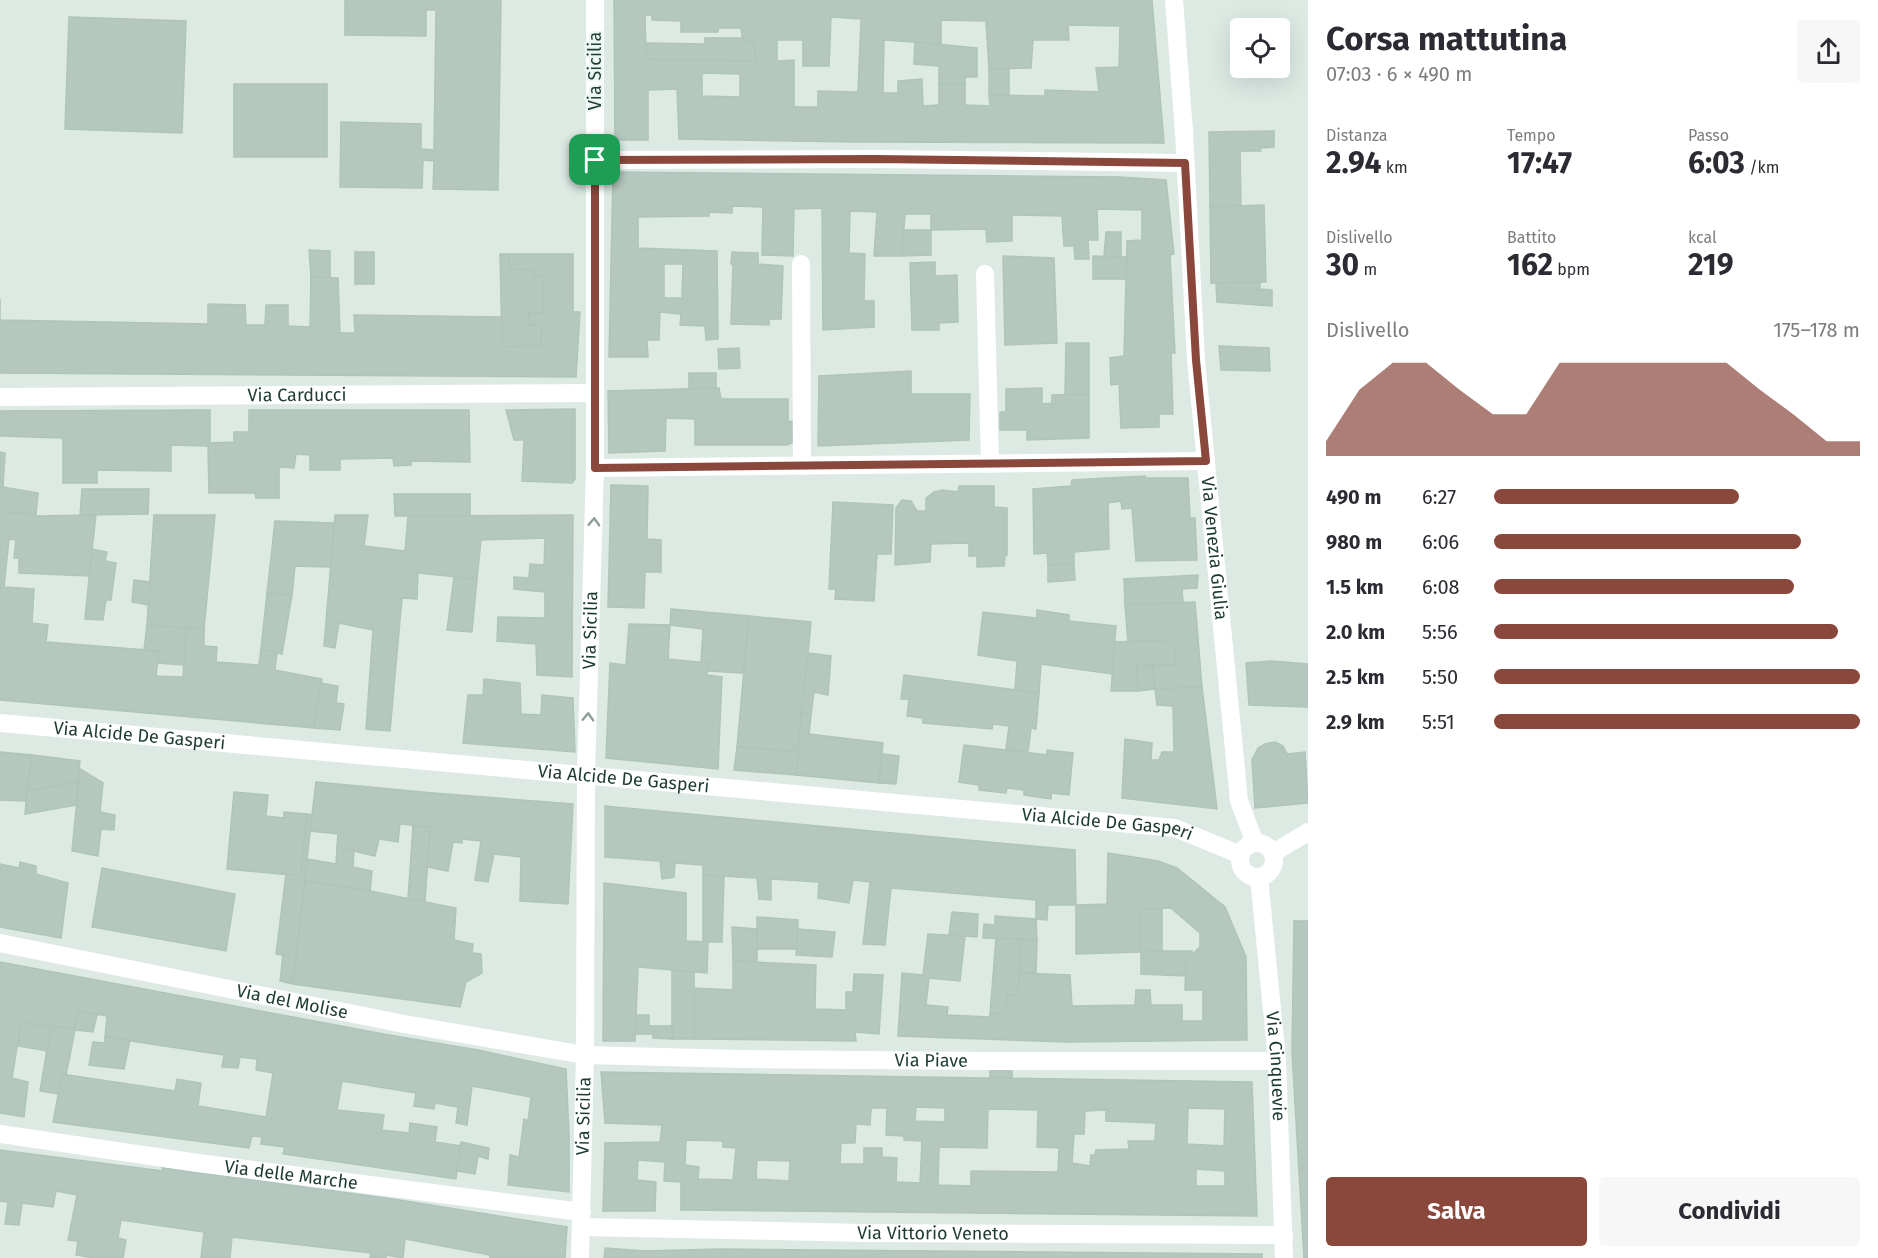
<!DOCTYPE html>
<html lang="it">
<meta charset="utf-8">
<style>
:root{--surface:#fff;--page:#f7f7f7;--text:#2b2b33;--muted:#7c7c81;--accent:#8a483c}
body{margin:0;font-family:"Fira Sans",sans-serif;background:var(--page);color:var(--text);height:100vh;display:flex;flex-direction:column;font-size:22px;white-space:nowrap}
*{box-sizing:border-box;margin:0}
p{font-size:20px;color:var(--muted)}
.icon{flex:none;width:33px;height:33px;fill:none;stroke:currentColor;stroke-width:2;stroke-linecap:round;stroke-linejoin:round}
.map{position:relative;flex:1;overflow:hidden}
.panel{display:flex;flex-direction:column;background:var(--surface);width:570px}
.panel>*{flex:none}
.controls{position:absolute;left:1230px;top:18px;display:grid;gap:12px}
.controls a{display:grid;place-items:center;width:60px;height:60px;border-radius:6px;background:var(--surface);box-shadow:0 6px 24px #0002;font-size:30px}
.pin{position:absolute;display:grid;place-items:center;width:51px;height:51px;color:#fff;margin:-26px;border-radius:12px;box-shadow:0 3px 9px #0006}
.round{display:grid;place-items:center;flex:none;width:63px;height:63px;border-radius:6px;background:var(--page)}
.head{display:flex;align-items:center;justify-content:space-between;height:102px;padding:0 18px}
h1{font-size:33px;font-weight:700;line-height:45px}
.stats{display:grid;grid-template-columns:repeat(3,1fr);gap:9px;height:102px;padding:6px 18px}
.stats div{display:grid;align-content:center}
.stats b{font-size:30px;font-weight:700}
.stats small{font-size:16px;font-weight:400}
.stats p{font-size:16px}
.chart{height:168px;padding:12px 18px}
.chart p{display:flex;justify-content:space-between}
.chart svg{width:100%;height:108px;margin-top:6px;fill:var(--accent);opacity:.7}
.action{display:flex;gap:12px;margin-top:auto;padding:12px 18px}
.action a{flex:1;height:69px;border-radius:6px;background:var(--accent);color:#fff;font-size:24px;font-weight:700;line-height:69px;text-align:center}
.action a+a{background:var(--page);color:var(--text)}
ul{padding:0 18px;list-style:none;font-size:20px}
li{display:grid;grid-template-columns:96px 72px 1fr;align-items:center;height:45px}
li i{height:15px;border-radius:8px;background:var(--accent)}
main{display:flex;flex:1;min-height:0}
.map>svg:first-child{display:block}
</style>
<main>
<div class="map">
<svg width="1308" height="1258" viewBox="0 0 1308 1258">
<rect width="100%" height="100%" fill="#ddeae4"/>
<!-- building -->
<g fill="#b5c8bf" stroke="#afc4ba" stroke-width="1.5" fill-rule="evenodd">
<polygon points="345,0 501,0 498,190 433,189 434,161 423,160 422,188 340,187 341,122 421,124 421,149 434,150 436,10 426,10 426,36 345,35"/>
<path d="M614 0H1152L1164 143 857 142 679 139 677 89 648 90V140H615ZM645 15H652V20L681 21V32H718V28H741L743 42H754L756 61 646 59ZM831 17 861 19 858 92 818 91V107H794V60L777 61V40H803V66H829ZM941 20 986 21 989 69 1031 68 1033 40H1069L1068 25 1120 26 1119 67 1096 68 1099 92 1045 90V96L989 95 990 106 965 105V84H939V105L923 106 922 79 898 81V93H883L884 40 941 44ZM702 73 740 74V97L702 96Z"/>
<polygon points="69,17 186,21 182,133 65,129"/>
<polygon points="705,38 742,38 743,42 754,42 756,61 646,59 646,43 705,44"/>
<polygon points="915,42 977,48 977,77 965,77 965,84 939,84 939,66 914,64"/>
<rect x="989" y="69" width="20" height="26"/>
<rect x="234" y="84" width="93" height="73"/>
<polygon points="1274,131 1274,147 1260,148 1261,151 1240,151 1241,206 1210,207 1209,132"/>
<path d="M613 172 1120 177 1166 180 1174 254 1170 255 1175 353H1171L1173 414H1159V427L1121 428 1119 384 1111 385 1110 358 1124 356 1127 241 1142 240V210L1097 209 1098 240H1088L1089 259H1075L1074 246H1064L1062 216 1012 215V241L987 242 986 229 931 230V214H905L902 256H874L877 212 850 211 849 253 865 254 864 301H874V327L823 330 822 208 794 209 793 256 762 255 763 207 732 206V213L709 212V216L638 217V248L717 251 718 339 706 340 705 326 680 325 681 314 660 312 659 340H647L648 357H609ZM664 264H683L682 298H664Z"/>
<polygon points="1264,205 1266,282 1211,283 1210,207"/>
<polygon points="903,230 931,230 931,255 902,256"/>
<polygon points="1106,232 1121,232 1121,256 1104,256"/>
<polygon points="309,250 330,251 330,278 311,277"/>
<rect x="355" y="252" width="19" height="32"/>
<polygon points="732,252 758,253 758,264 783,266 781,319 769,319 769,325 731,324 733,264 731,264"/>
<polygon points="500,254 509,254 510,269 535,270 535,276 544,276 544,313 529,313 529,325 542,324 541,345 502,347"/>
<polygon points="509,254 573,254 573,312 580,312 576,377 0,373 0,299 0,320 208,324 208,304 245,305 246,325 265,325 266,305 288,305 288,326 310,327 311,277 338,278 340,333 355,333 354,315 502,317 502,347 541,345 542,324 529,325 529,313 544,313 544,276 535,276 535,270 510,269"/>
<polygon points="1003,256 1054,258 1057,343 1005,345"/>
<polygon points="1093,256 1127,257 1126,279 1093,279"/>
<polygon points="935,262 935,276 957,275 958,322 939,323 939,330 912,330 910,263"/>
<polygon points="1260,282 1260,289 1272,290 1272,306 1217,302 1216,283"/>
<polygon points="1066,343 1089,343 1089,394 1065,395"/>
<polygon points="1219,346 1269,348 1270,371 1221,370"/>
<polygon points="739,348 740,368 719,369 718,349"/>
<polygon points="911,371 911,394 970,394 969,440 818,446 819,376"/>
<polygon points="689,373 716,373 716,388 689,389"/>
<polygon points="719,388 721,399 788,399 788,421 795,422 794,442 787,445 695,445 695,419 666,418 665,451 609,453 608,391"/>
<polygon points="1042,388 1042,404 1052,403 1052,395 1089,394 1089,438 1027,440 1027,430 1000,430 1000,412 1006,412 1006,389"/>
<polygon points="575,409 575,479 572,483 522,481 524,440 514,440 506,410"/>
<polygon points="210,410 210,443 234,442 234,432 249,432 249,410 469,410 470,462 411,461 411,465 394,466 393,458 340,459 340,470 310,470 310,455 296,454 294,468 279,467 279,498 256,498 255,493 209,493 208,446 171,445 171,471 97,470 97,483 63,483 63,438 0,436 0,411"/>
<polygon points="0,452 5,453 3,487 38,493 36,514 0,512"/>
<polygon points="1145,476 1146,478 1188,478 1190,518 1195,518 1197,560 1136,561 1132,508 1122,509 1121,501 1108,503 1109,549 1074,552 1074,564 1048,565 1047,553 1034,554 1033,489 1071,486 1072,480"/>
<polygon points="611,485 648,486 647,539 661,540 661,572 645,572 644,608 608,607"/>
<polygon points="959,486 994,486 994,507 1007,508 1007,555 1005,556 1004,566 977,567 977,556 969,556 969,543 931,544 930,562 895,565 896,508 902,500 911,501 917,511 926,511 926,498 934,492 943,490 958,492"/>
<polygon points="82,489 149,489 148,514 80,515"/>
<polygon points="394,494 470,494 470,516 395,516"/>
<polygon points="833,502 893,505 891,554 877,554 874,601 835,599 836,589 829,589"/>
<polygon points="0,512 36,514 35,516 96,515 89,576 19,573 19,558 14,558 16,540 9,539 4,587 34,589 32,623 48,625 46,642 159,651 156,676 183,677 186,628 204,629 204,646 217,647 216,662 259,665 261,649 277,652 275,670 322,679 314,728 0,700"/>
<polygon points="154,515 215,515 204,629 147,625"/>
<polygon points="335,515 368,515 364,546 405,551 408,516 573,515 572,677 537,675 536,644 497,641 498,617 545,618 545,592 514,589 514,577 529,578 530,564 544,565 545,538 481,540 477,579 418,573 417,599 402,598 390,731 366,729 373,630 339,623 335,648 324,646"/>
<polygon points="275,521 334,523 331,567 295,566 292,595 267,593"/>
<polygon points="92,549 107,552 105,561 116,563 111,600 106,600 103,620 85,619"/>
<polygon points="1074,564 1075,580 1048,582 1048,565"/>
<polygon points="1198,575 1197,588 1182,589 1183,603 1125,605 1124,579"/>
<polygon points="454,577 477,579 472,632 447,630"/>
<polygon points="134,580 150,582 149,605 132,602"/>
<polygon points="267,593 292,595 282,654 261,649"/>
<polygon points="1195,602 1202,687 1155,689 1152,666 1176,664 1173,640 1128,642 1125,605"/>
<polygon points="671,609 749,616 743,673 708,671 708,663 701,662 703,629 670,625"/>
<polygon points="1037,610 1069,615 1069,621 1116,626 1112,674 1041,664 1039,693 1015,690 1017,661 978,655 983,612 1037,618"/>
<polygon points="749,616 811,622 799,752 737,747"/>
<polygon points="629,624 670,625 668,659 708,663 707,675 722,677 718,769 606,758 610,663 626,665"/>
<polygon points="147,625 186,628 184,665 157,663 159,651 144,650"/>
<polygon points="1173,640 1176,664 1137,666 1138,691 1111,691 1115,642"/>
<polygon points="808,653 831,656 828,695 814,692 811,715 801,714"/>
<polygon points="1271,661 1308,664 1308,707 1249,705 1246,663"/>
<polygon points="1137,666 1152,666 1155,689 1138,691"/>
<polygon points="904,675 1039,693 1036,729 1031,728 1028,752 1006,749 1009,726 993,724 992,729 923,723 923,718 907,716 909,699 901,699"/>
<polygon points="484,679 520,683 521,714 541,715 542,695 573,698 575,752 463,743 468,695 483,695"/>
<polygon points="321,683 338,686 336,703 344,704 340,730 314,728"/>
<polygon points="1202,687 1217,809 1122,798 1125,739 1152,743 1151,760 1159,760 1162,752 1174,752 1173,706 1157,705 1155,689"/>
<polygon points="801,714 811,715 809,734 883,743 879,783 796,775"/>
<polygon points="1275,742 1283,746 1287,754 1305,752 1308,803 1255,808 1252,760 1258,748 1265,744"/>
<polygon points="964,745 1047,755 1047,750 1073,753 1069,795 1051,793 1051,799 1024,795 1024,790 1007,788 1006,793 979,790 979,785 959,782"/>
<polygon points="737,747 799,752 796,775 734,770"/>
<polygon points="0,752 32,755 26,801 0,800"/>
<polygon points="882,754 899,756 896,784 879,783"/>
<polygon points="32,755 80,761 78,782 27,791"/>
<polygon points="80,769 103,783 100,812 115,815 114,830 101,829 98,856 72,851"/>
<polygon points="78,782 76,805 25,814 27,791"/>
<polygon points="316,782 433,793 573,804 568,904 520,901 521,857 494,854 488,882 475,880 481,841 462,839 462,843 453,842 448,871 427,867 430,827 400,824 398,842 379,839 375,856 337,847 338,834 310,831"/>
<polygon points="234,792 268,795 266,816 284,818 284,812 307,814 301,876 227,869"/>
<polygon points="605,806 1075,850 1076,905 1048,905 1047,920 1036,919 1036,900 891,888 885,945 863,944 870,882 853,880 849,903 818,898 819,882 771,879 771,900 759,899 757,878 703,875 703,865 675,863 674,877 662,879 660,861 605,857"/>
<polygon points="307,814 312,815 293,984 280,981 283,955 276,954 286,874 301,876"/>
<polygon points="413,826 430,827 425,902 408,899"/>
<polygon points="337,847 354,851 353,867 372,871 370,891 305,881 307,859 336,864"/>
<polygon points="1108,853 1158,861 1177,868 1225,907 1246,957 1247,1040 1068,1042 898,1036 902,973 923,975 928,934 965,936 960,981 929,978 926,1005 948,1007 947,1015 990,1017 990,1014 1006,1013 1007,995 1018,995 1019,973 1070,975 1072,1006 1135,1005 1136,990 1150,990 1151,1005 1182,1005 1182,1021 1203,1021 1203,990 1185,990 1186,960 1200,947 1200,933 1171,908 1140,909 1141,952 1076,954 1076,905 1107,904"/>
<polygon points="20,862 36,866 36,874 68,883 61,938 0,927 0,864 19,868"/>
<polygon points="102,868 235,894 226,951 92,927"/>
<polygon points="703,875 724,876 722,942 703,942"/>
<polygon points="305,881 370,891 456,908 454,940 473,944 472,953 481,954 482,973 466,982 460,1007 293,984"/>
<polygon points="604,883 686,893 686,941 708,942 707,973 638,967 635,1041 603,1041"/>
<polygon points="1140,909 1162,909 1162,951 1141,952"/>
<polygon points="952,912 978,914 977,937 949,935"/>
<polygon points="995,916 1036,919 1037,940 983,938 984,924 995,925"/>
<polygon points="757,917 798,920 797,949 757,949"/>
<polygon points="1294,921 1308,921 1308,1258 1304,1258 1292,1052"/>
<polygon points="732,927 757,929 757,962 733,961"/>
<polygon points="798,929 835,932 832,957 796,955"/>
<polygon points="996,938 1021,939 1018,995 1007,995 1006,1013 990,1014"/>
<polygon points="1021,939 1037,940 1036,973 1019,973"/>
<polygon points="1162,951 1192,951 1192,955 1186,960 1186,976 1141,974 1141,952"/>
<polygon points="733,961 816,965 815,1009 846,1010 846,992 853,992 854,974 883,975 879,1034 855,1032 856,1041 694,1039 695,988 733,990"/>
<polygon points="0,962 389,1035 478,1050 566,1069 569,1134 569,1192 508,1185 510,1155 519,1157 524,1119 528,1121 531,1097 472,1086 467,1125 456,1123 458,1107 435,1103 434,1109 414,1106 416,1093 342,1081 337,1110 384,1115 382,1130 409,1133 410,1123 437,1127 435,1142 461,1146 456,1179 283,1154 285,1147 261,1144 262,1137 252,1136 249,1148 53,1122 62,1074 175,1091 177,1079 201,1083 198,1106 266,1117 273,1073 256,1070 257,1059 240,1057 238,1068 222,1067 224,1055 105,1037 107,1016 78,1011 74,1029 21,1023 12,1078 28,1082 24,1117 0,1113"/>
<polygon points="672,970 694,972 694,1039 672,1039"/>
<polygon points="78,1011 97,1015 93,1032 75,1030 66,1075 62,1074 58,1094 40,1091 51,1026 74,1029"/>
<polygon points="636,1015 649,1015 649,1026 672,1026 672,1039 653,1038 653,1034 635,1034"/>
<polygon points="21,1023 51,1026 47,1051 18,1046"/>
<polygon points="105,1037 130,1040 124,1069 89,1065 93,1042 105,1043"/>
<polygon points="990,1065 1012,1066 1012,1078 990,1078"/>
<path d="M601 1072 1252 1082 1257 1216 681 1210V1182L664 1181 665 1162 638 1160 637 1180 656 1182 655 1211H603L605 1143 660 1142 662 1125 605 1123ZM916 1107 945 1108V1122L915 1121ZM871 1108H887L886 1135 904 1136V1140L922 1141 920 1183 896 1182 897 1158 882 1157V1148H864V1164H840L841 1143H855L856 1124 870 1125ZM1188 1108 1225 1109 1224 1146 1187 1144ZM988 1109 1038 1110 1037 1147 1059 1148 1058 1172 971 1171V1186L938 1185 939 1147 987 1148ZM1106 1110V1121L1156 1123 1155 1141H1128L1129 1149 1096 1150 1095 1155H1091L1090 1166 1072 1163 1074 1134H1084L1085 1111ZM686 1140 723 1141V1147L736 1148 733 1180 698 1179 699 1167 685 1165ZM757 1160 790 1161 789 1181 756 1179ZM1196 1169 1225 1171V1186H1196Z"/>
<polygon points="461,1142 489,1148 488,1159 478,1156 475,1174 457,1171"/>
<polygon points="0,1150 163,1171 162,1168 393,1199 567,1227 565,1258 490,1258 490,1255 405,1239 403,1258 386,1255 386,1258 370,1258 371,1253 232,1237 230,1258 201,1258 204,1232 121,1220 118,1238 126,1240 123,1258 94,1258 76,1255 78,1241 68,1240 77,1195 56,1191 53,1207 22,1203 19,1225 5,1224 8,1202 0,1201"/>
<polygon points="605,1248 645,1251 719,1249 1262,1254 1262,1258 604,1258"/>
</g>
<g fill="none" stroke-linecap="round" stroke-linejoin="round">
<!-- minor -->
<g stroke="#fff" stroke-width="18">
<polyline points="595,160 875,159 1185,163"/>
<polyline points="801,264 802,466"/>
<polyline points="985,274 990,464"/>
<path id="s1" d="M0 397 595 393"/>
<polyline points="595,468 1206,461"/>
<path id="s2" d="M0 943 404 1024 585 1055 740 1059 993 1061H1277"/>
<path id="s3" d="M0 1134 198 1163 582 1212"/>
<path id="s4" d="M582 1227 865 1233 1284 1235"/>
<path id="s5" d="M580 1258 585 1055 586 775 595 468V0"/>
</g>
<!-- tertiary -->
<g stroke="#fff" stroke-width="18">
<path id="s6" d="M1174 0 1184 132 1196 360 1239 801 1255 843"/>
<path id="s7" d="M0 723 1175 828 1241 855"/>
<circle cx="1257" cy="860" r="17"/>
<polyline points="1273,853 1308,832"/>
<path id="s8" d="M1259 877 1277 1061 1284 1258"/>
</g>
</g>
<!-- one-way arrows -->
<defs><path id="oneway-chevron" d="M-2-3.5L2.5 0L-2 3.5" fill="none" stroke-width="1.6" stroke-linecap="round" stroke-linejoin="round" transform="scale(1.5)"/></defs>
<g stroke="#8e9d98">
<use href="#oneway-chevron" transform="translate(594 522) rotate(-88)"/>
<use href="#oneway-chevron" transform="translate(588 717) rotate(-88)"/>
</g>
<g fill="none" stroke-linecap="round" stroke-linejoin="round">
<defs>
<polygon id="route" points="875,159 1185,163 1196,360 1206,461 595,468 595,160"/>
</defs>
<!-- route casing -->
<use href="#route" stroke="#fff" stroke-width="12"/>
<!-- route -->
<use href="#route" stroke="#8a483c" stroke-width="8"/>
</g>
<g text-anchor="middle" stroke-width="4.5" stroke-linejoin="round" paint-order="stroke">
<!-- street labels -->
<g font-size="18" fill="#1e3b31" stroke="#edf7f2">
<text transform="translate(595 71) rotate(-90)" y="6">Via Sicilia</text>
<text dy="6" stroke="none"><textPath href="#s1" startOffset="297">Via Carducci</textPath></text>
<text dy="6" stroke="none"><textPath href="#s6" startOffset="550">Via Venezia Giulia</textPath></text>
<text dy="6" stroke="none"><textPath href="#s5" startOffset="628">Via Sicilia</textPath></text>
<text dy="6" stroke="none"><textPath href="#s7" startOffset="140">Via Alcide De Gasperi</textPath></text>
<text dy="6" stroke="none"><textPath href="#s7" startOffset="626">Via Alcide De Gasperi</textPath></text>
<text dy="6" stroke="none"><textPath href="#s7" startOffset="1112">Via Alcide De Gasperi</textPath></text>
<text dy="6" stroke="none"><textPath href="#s2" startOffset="298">Via del Molise</textPath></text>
<text dy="6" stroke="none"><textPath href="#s2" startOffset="942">Via Piave</textPath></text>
<text dy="6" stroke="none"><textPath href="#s8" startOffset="190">Via Cinquevie</textPath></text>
<text dy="6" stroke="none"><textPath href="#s5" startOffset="142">Via Sicilia</textPath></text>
<text dy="6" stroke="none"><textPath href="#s3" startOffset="294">Via delle Marche</textPath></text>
<text dy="6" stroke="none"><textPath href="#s4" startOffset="351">Via Vittorio Veneto</textPath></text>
</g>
</g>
</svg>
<div class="controls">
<a><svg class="icon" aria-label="locate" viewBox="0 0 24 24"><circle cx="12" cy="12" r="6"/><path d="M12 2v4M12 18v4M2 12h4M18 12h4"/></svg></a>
</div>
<div class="pin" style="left:595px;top:160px;background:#1e9e55"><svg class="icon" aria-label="arrive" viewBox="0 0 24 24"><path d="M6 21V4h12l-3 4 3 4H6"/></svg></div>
</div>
<section class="panel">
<div class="head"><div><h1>Corsa mattutina</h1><p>07:03 · 6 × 490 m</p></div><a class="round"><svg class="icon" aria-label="share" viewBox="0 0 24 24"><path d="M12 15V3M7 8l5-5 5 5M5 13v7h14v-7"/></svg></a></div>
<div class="stats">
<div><p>Distanza</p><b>2.94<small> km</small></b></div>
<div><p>Tempo</p><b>17:47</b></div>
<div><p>Passo</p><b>6:03<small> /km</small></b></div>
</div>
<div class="stats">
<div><p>Dislivello</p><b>30<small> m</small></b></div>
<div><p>Battito</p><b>162<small> bpm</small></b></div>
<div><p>kcal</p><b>219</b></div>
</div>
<div class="chart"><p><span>Dislivello</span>175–178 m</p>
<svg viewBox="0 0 160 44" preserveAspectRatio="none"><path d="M0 44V38L10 17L20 6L30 6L40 17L50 27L60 27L70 6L80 6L90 6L100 6L110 6L120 6L130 17L140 27L150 38L160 38V44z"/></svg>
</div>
<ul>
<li><b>490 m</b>6:27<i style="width:67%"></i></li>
<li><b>980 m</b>6:06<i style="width:84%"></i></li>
<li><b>1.5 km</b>6:08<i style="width:82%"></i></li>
<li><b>2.0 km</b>5:56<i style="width:94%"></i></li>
<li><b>2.5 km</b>5:50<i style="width:100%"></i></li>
<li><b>2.9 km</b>5:51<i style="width:100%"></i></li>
</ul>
<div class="action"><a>Salva</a><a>Condividi</a></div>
</section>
</main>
